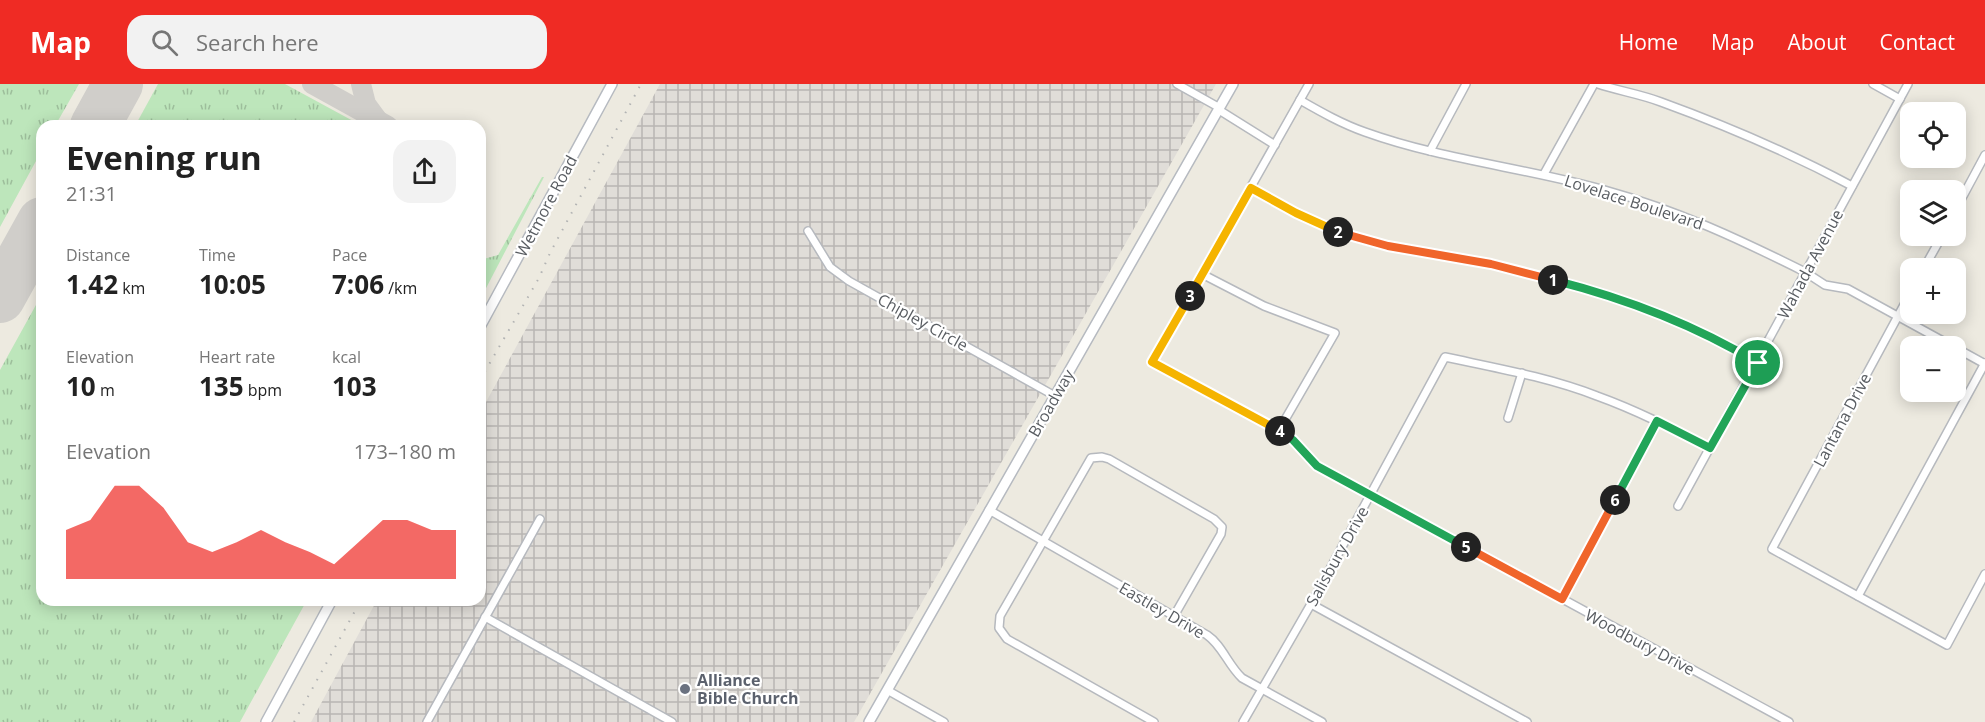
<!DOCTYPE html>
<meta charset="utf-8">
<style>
:root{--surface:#fff;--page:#f2f2f2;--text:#222;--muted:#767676;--accent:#ef2b24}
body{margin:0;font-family:"Open Sans",sans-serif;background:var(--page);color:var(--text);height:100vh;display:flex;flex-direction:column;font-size:22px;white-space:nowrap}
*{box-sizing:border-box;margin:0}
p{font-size:20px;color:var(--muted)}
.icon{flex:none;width:33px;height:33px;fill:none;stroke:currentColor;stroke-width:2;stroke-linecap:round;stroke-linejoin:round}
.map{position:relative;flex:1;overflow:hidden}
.drawer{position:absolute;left:36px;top:36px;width:450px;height:486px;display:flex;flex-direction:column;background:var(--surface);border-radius:18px;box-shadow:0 3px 15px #0003}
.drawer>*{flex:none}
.controls{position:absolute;left:1900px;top:18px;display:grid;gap:12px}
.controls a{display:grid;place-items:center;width:66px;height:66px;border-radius:12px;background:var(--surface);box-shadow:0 3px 15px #0003;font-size:30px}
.pin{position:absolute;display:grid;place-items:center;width:51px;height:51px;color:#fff;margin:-26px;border:3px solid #fff;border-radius:50%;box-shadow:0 2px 6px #0007}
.km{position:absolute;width:30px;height:30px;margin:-15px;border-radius:50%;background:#222;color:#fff;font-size:16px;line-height:30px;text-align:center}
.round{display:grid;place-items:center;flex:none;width:63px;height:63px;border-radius:18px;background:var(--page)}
.overview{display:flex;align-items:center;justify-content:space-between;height:102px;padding:0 30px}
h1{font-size:33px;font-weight:700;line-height:45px}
.stats{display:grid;grid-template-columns:repeat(3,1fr);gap:9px;height:102px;padding:6px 30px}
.stats div{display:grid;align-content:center}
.stats b{font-size:26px;font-weight:700}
.stats small{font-size:16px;font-weight:400}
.stats p{font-size:16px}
.chart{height:168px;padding:12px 30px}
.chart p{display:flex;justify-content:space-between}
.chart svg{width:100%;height:108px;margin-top:6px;fill:var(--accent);opacity:.7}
header{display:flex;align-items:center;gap:36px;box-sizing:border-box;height:84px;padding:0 30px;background:var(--accent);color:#fff}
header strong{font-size:28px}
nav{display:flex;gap:33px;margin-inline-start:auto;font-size:21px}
.search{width:420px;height:54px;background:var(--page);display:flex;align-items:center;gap:15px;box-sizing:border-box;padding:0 21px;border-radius:18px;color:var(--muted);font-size:22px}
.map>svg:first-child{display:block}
</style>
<header>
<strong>Map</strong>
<div class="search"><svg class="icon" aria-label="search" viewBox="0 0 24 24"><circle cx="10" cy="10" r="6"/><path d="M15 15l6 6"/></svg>Search here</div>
<nav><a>Home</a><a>Map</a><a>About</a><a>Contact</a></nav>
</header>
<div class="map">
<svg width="1985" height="638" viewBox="0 0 1985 638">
<defs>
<pattern id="industrial-grid" width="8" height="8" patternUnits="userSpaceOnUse" patternTransform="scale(1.5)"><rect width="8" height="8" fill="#e0ddd8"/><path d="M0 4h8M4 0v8" fill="none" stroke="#b9b6b3"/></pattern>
<pattern id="grass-tufts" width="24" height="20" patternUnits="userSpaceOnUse" patternTransform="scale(1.5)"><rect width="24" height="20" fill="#bde6bb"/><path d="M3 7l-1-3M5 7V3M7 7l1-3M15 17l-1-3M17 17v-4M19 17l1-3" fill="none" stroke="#9dbe9b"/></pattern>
</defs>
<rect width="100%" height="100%" fill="#edeae0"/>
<!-- industrial -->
<polygon fill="url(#industrial-grid)" points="660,0 1216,0 854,638 311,638 377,516 480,516 480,329"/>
<!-- grass -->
<g fill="url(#grass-tufts)">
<polygon points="0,0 79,0 55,42 42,42 42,66 0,143"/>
<polygon points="158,0 285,0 355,38 356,42 135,42"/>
<polygon points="542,93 544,93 483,210 480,210 480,176 498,171"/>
<polygon points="42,210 42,516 307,516 240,638 0,638 0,286"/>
</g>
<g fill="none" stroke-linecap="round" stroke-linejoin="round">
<!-- taxiway -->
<g stroke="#d0ceca" stroke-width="20">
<polyline points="312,0 388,42"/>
<polyline points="361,0 366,20 377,35"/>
<polyline points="0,177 20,167 40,142"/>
<polyline points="0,198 7,202"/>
</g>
<!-- runway -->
<g stroke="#d0ceca" stroke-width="50">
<polyline points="95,42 118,0"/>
<polyline points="0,214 42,138"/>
</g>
<defs>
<g id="street">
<polyline points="1177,0 1220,24"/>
<polyline points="1309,0 1152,278 1284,349 1293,356 1318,382 1789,638"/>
<path d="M1598 0C1619 7 1640 10 1661 18 1727 42 1790 69 1852 102"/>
<polyline points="1873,0 1900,15"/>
<path d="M1300 16C1321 28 1342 40 1365 48 1443 76 1528 84 1608 107 1677 126 1741 156 1805 188L1825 201 1848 205 1952 262"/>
<polyline points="1219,26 1275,61"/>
<polyline points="1430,67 1466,0"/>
<polyline points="1544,90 1594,0"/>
<path d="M1251 104C1293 130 1340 152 1389 162 1424 170 1459 173 1493 181 1585 201 1677 230 1758 279"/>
<polyline points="1956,125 1985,71"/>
<polyline points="808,147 830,183 849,197 1055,312"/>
<polyline points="1924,184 1942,152"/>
<polyline points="1202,190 1264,222 1335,249 1279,346"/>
<polyline points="1911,208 1772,465 1947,561 1985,490"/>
<polyline points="1956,264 1985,280"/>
<polyline points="1508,334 1522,289"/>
<polyline points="1678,422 1908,0"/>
<path d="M989 426 1207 551C1222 561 1228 581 1242 594L1322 638"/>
<polyline points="1858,512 1985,279"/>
<polyline points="1562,515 1657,337"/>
<polyline points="1311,520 1527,638"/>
<polyline points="485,533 672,638"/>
<polyline points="887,606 944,638"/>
<polyline points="427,638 540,435"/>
<polyline points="1154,638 1007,555 999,544 1000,532 1091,374 1102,373 1109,375 1214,435 1222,443 1221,450 1174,532"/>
<path d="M1243 638 1311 520 1445 273C1496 284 1548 293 1597 312 1636 326 1673 345 1710 364"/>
</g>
<g id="secondary">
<polyline points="480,243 612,0"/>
<polyline points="266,638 332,516"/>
<polyline points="869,638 1233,0"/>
</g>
</defs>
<!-- street casing -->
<use href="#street" stroke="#b6b9be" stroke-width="10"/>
<!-- secondary casing -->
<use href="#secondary" stroke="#b6bac0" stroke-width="12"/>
<!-- street -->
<use href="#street" stroke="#fff" stroke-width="7"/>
<!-- secondary -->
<use href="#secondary" stroke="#fff" stroke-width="9"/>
<!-- rail -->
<g stroke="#b2b3b3" stroke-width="2" stroke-dasharray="1.5 8" stroke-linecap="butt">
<polyline points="480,296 539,194 550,169 641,0"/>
<polyline points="294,638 361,516"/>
</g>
</g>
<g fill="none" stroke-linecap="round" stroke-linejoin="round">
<defs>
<path id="split-1" d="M1553 196C1624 214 1695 241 1758 279"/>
<polyline id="split-2" points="1338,148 1388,162 1491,180 1553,196"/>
<polyline id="split-3" points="1190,212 1251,104 1296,129 1338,148"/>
<polyline id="split-4" points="1190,212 1152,278 1280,347"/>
<polyline id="split-5" points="1280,347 1293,356 1317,382 1466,463"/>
<polyline id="split-6" points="1466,463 1562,515 1615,416"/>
<polyline id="split-7" points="1615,416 1657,337 1710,364 1758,279"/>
</defs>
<!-- split-1 casing -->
<use href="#split-1" stroke="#fff" stroke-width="12"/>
<!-- split-2 casing -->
<use href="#split-2" stroke="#fff" stroke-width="12"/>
<!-- split-3 casing -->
<use href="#split-3" stroke="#fff" stroke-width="12"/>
<!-- split-4 casing -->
<use href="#split-4" stroke="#fff" stroke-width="12"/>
<!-- split-5 casing -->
<use href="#split-5" stroke="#fff" stroke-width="12"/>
<!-- split-6 casing -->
<use href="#split-6" stroke="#fff" stroke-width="12"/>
<!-- split-7 casing -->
<use href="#split-7" stroke="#fff" stroke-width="12"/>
<!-- split-1 -->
<use href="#split-1" stroke="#22a559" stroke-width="8"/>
<!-- split-2 -->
<use href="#split-2" stroke="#f0652b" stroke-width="8"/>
<!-- split-3 -->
<use href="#split-3" stroke="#f5b400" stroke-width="8"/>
<!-- split-4 -->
<use href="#split-4" stroke="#f5b400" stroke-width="8"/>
<!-- split-5 -->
<use href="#split-5" stroke="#22a559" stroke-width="8"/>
<!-- split-6 -->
<use href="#split-6" stroke="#f0652b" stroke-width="8"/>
<!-- split-7 -->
<use href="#split-7" stroke="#22a559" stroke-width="8"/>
</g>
<!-- markers -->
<circle fill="#6b7280" stroke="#fff" stroke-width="2" cx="685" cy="605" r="6"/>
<g text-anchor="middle" stroke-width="4.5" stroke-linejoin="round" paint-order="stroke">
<!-- street labels -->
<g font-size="16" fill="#595d62" stroke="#fff">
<text transform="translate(1634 118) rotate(18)" y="6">Lovelace Boulevard</text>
<text transform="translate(546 122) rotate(-62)" y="6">Wetmore Road</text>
<text transform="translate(1810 180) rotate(-62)" y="6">Wahada Avenue</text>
<text transform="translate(923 238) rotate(29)" y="6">Chipley Circle</text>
<text transform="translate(1051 319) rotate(-60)" y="6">Broadway</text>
<text transform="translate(1842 336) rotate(-62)" y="6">Lantana Drive</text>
<text transform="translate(1337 472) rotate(-61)" y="6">Salisbury Drive</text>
<text transform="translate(1162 526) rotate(30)" y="6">Eastley Drive</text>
<text transform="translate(1640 558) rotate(28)" y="6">Woodbury Drive</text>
</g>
<!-- worship labels -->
<g font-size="16" font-weight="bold" fill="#5b616d" stroke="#fff" text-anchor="start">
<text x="697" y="602">Alliance<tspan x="697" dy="18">Bible Church</tspan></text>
</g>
</g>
</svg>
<div class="controls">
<a><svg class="icon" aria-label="locate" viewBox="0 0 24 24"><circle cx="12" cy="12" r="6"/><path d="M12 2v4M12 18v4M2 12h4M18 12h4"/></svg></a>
<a><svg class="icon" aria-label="layers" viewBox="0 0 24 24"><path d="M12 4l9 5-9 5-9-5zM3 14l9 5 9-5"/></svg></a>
<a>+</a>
<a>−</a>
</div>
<div class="pin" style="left:1758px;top:279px;background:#1e9e55"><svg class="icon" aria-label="arrive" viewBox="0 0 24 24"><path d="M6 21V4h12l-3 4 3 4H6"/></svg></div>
<b class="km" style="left:1553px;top:196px">1</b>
<b class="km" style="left:1338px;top:148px">2</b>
<b class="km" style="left:1190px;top:212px">3</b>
<b class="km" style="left:1280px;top:347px">4</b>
<b class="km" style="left:1466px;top:463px">5</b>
<b class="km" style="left:1615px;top:416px">6</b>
<section class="drawer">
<div class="overview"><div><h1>Evening run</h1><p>21:31</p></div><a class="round"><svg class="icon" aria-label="share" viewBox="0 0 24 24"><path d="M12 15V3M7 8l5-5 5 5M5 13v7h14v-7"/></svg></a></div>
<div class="stats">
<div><p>Distance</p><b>1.42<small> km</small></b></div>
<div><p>Time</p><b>10:05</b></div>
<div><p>Pace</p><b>7:06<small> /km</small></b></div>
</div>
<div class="stats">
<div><p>Elevation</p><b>10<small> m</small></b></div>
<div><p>Heart rate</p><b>135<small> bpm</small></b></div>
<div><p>kcal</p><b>103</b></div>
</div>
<div class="chart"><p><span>Elevation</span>173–180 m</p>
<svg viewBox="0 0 160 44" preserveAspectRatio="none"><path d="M0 44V24L10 20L20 6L30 6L40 15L50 29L60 33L70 29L80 24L90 29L100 33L110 38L120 29L130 20L140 20L150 24L160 24V44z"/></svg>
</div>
</section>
</div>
